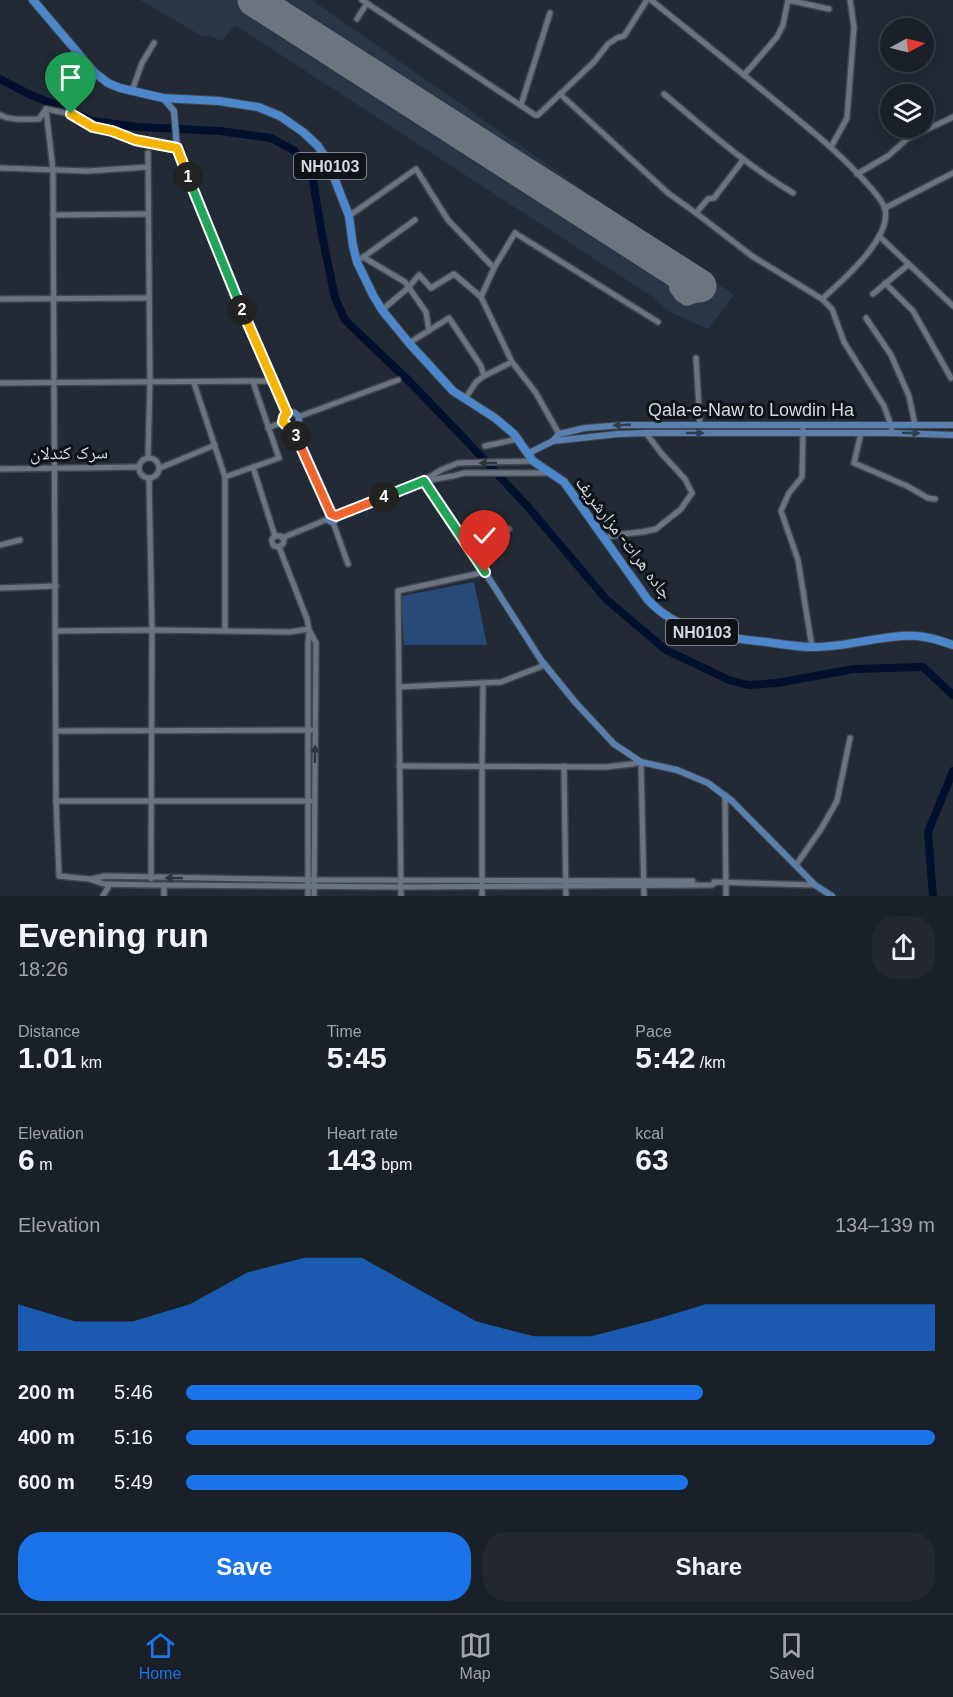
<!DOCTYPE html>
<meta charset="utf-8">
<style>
:root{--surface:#1a2028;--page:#232830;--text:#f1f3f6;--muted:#9fa3a8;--line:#383e45;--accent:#1a73e8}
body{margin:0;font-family:Arial,"Noto Naskh Arabic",sans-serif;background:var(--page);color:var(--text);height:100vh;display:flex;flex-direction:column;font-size:22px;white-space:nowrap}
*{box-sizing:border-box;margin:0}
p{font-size:20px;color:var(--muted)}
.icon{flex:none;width:33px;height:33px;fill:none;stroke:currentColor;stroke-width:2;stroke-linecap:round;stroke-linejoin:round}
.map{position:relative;height:896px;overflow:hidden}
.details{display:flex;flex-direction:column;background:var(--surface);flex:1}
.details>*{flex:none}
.needle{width:39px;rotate:83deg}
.tools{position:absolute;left:880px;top:18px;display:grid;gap:12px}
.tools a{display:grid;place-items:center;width:54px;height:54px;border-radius:50%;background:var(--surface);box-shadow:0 3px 15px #0003,0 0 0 2px var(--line);font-size:30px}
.pin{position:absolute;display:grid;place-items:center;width:51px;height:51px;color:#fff;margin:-62px -26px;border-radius:50% 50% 50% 0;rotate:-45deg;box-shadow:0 0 6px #0007}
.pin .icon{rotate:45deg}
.km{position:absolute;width:30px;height:30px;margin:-15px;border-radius:50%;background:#222;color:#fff;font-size:16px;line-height:30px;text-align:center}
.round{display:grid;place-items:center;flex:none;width:63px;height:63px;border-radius:24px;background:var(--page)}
.overview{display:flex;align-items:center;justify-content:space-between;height:102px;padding:0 18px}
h1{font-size:33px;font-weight:800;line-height:45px}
.stats{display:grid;grid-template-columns:repeat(3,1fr);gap:9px;height:102px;padding:6px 18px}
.stats div{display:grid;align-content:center}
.stats b{font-size:30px;font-weight:800}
.stats small{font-size:16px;font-weight:400}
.stats p{font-size:16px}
.chart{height:168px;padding:12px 18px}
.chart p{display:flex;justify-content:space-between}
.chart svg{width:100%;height:108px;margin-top:6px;fill:var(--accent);opacity:.7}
.action{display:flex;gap:12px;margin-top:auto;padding:12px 18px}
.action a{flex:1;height:69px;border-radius:24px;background:var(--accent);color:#fff;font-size:24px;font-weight:800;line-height:69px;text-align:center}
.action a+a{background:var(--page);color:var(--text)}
ul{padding:0 18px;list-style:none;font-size:20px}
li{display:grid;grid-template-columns:96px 72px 1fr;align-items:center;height:45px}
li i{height:15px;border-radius:8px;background:var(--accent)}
.menu{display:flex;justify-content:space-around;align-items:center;height:84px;border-top:2px solid var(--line);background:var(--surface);font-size:16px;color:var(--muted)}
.menu a{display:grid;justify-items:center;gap:3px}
.menu .selected{color:var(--accent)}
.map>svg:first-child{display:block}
</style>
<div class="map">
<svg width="953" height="896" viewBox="0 0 953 896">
<rect width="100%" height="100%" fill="#222b35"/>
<!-- built -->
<polygon fill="#2a3645" points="140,0 312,0 734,295 708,329 668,311 653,297 235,25 222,41 210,36 202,36"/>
<!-- green -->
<polygon fill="#274b76" points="474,582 487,645 404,645 401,596"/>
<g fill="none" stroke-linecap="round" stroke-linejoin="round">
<!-- river -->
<g stroke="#00102d" stroke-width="8">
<polyline points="0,79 29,94 93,121 138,127 220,131 271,138 295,151 313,180 322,235 335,298 345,320 410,382 460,434 528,507 606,599 666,650 729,680 748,685 777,683 854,669 923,667 953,695"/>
<polyline points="933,896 928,832 953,771"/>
</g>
<!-- taxiway -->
<polyline stroke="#6c747d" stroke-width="14" points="681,275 677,281 676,288 681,295 687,299 695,296 700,286"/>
<!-- runway -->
<polyline stroke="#6c747d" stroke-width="33" points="254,0 700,286"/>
<defs>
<g id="minor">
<polyline points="362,0 535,115 538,115 594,62 608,44 617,38 624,36 647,0"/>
<path d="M651 0C693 34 736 68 778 103 807 127 835 149 860 176 867 184 882 198 885 209 892 238 842 281 822 299"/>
<polyline points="788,0 829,9"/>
<polyline points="357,19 367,3"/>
<polyline points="744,75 777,37 783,25 788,0"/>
<polyline points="132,91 142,63 154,43"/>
<polyline points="560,94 668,193 696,213 752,256 822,299 832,309 844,342 884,406 891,425 892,433"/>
<path d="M664 94C706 129 746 165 793 193"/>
<polyline points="521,105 550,13"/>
<polyline points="46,109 53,170 56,801 59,876 89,879 104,884 151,885 401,887 712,885 715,883"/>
<polyline points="46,109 71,114 93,127 113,131 135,140 177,148"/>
<path d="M0 115C11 121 26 119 39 119L46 109"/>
<polyline points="831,147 847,118 854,27 850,0"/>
<polyline points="148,153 150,382 148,458"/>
<polyline points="0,168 88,171 148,167"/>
<polyline points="857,174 888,156 907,139 953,117"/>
<polyline points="885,208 953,173"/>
<polyline points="696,213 708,199 714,198 743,160"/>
<polyline points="53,215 148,214"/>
<polyline points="349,216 416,169 448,220 494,268"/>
<polyline points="879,236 953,306"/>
<polyline points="363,257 405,282 426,312 429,331"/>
<polyline points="362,258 415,220"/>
<polyline points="885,283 913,311 951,378"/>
<polyline points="873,294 909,264"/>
<polyline points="0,299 149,298"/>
<polyline points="382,310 408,288 419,275 431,288 454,274 481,297"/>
<polyline points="866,318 891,355 909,396 915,425"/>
<polyline points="409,343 449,318 481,366 484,376"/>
<polyline points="696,358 700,425"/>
<polyline points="512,362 536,393 559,434"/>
<polyline points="0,383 273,381"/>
<polyline points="194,383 225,477 279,458 253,382"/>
<polyline points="465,399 476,382 484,376 512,362 481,297 494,268 515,233 658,322"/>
<polyline points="298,417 398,380"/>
<polyline points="268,428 283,422"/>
<polyline points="803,429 802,477 789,493 781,511 798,560 812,647"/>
<polyline points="861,433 854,463 907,486 928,498 935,499"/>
<polyline points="485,446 518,439"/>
<circle cx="149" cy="468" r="10"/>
<polyline points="253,467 275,536"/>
<polyline points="160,468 215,445"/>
<polyline points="0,469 139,467"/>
<polyline points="225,477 225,630"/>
<polyline points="149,478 152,630 151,879"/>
<polyline points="428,478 441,470 458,463 533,461"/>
<polyline points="424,481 453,476 464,473 550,473"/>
<polyline points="333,522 348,564"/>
<polyline points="282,538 328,519"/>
<polyline points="604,538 622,534 642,532 656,529 681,509 692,493 685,479 661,453 646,433"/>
<polyline points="0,545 20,540"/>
<path d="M279 547 283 544 284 540 281 536H275C271 538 271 542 274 546L279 547 307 619 309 630 316 643 314 896"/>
<polyline points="469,548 509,529"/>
<polyline points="0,588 56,586"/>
<polyline points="56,631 152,630 290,632 309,629"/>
<polyline points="399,687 501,682 545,665"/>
<polyline points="56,731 311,730"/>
<polyline points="399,766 606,767 632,764 641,762 644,896"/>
<polyline points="564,766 566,896"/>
<polyline points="725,795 726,896"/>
<polyline points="56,801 310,801"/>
<polyline points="796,865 821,829 837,801 850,738"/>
<polyline points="91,879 105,876 314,880 693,881"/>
<polyline points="714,882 815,885"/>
<polyline points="164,885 164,896"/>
<polyline points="103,896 110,884"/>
<polyline points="308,896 308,644 309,632"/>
<polyline points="401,896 398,591 485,572"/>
<polyline points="482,896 482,765 483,684"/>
</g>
<g id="major">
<polyline points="163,98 174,111 177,148 232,288 287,413"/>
<circle cx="291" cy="420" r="8"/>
<polyline points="293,428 331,514"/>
<polyline points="553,441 618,434 646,433 892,433 953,435"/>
<polyline points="529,453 553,441 559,434 585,428 623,425 953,425"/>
<circle cx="332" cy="518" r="4"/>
<polyline points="336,516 424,481 488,577 541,660 575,702 614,744 641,762 677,770 708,783 732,801 815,885 832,896"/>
</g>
<path id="highway" d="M33 0 95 73 108 83 120 88 163 98 219 101 258 107 280 116 303 132 318 146 328 162 349 216 353 246 357 262 373 295 382 310 409 343 453 391 495 418 514 434 533 461 564 482 648 600C680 634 722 637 766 642 781 644 797 647 812 647 847 648 882 634 917 636 929 637 942 641 953 645"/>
</defs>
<!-- minor casing -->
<use href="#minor" stroke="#40464f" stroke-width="8"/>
<!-- major casing -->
<use href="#major" stroke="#40464f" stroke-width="8"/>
<!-- highway casing -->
<use href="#highway" stroke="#40464f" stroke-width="10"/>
<!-- minor -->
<use href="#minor" stroke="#6a7480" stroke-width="5"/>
<!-- major -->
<use href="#major" stroke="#587fae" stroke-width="6"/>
<!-- highway -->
<use href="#highway" stroke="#4c87cc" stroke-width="8"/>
</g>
<!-- one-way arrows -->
<defs><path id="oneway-solid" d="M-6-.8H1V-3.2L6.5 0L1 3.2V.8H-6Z" transform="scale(1.5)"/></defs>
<g fill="#2c3e53">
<use href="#oneway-solid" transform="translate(622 425) rotate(177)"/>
<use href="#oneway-solid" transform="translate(695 433)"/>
<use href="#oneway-solid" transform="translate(911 433) rotate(1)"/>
</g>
<g fill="#2f353c">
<use href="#oneway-solid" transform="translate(488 463) rotate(180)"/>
<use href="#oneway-solid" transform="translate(315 754) rotate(-89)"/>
<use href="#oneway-solid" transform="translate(174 878) rotate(-179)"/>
</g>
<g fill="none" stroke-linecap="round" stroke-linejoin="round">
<defs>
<polyline id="split-1" points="71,114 93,127 112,131 135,140 177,148 188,177"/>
<polyline id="split-2" points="188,177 242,310"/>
<polyline id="split-3" points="242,310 287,413 284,417 283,422 288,427 292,428 296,436"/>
<polyline id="split-4" points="296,436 331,514 336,516 384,497"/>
<polyline id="split-5" points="384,497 424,481 485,572"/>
</defs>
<!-- split-1 casing -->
<use href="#split-1" stroke="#fff" stroke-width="12"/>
<!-- split-2 casing -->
<use href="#split-2" stroke="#fff" stroke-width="12"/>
<!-- split-3 casing -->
<use href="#split-3" stroke="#fff" stroke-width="12"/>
<!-- split-4 casing -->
<use href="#split-4" stroke="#fff" stroke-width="12"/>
<!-- split-5 casing -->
<use href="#split-5" stroke="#fff" stroke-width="12"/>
<!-- split-1 -->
<use href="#split-1" stroke="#f5b400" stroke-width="8"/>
<!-- split-2 -->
<use href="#split-2" stroke="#22a559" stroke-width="8"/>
<!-- split-3 -->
<use href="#split-3" stroke="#f5b400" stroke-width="8"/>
<!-- split-4 -->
<use href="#split-4" stroke="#f0652b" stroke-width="8"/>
<!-- split-5 -->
<use href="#split-5" stroke="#22a559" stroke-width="8"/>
</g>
<g text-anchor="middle" stroke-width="6" stroke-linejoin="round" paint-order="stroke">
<!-- shield labels -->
<g fill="#0f1317" stroke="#989ea4" stroke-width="1.5">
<rect x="294" y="153" width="72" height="26" rx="4.5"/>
<rect x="666" y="619" width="72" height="26" rx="4.5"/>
</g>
<g font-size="16" font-weight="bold" fill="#d3d9e0">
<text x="330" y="172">NH0103</text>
<text x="702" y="638">NH0103</text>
</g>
<!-- street labels -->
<g font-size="18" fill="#d3d9e0" stroke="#0f1317">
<text x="751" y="416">Qala-e-Naw to Lowdin Ha</text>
<text transform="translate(69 453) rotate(-1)" y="6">سرک کندلان</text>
<text transform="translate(624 538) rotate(53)" y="6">جاده هرات- مزارشریف</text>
</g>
</g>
</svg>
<div class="tools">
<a><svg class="needle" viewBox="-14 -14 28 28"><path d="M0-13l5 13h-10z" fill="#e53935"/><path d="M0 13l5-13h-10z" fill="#9fa3a8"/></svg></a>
<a><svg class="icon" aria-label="layers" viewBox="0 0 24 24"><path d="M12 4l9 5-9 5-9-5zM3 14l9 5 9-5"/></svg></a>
</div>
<div class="pin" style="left:71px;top:114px;background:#1e9e55"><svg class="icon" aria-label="arrive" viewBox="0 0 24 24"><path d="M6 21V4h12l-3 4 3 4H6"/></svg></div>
<div class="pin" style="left:485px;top:572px;background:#d93025"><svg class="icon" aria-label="check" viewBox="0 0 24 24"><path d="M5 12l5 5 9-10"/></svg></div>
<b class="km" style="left:188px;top:177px">1</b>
<b class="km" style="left:242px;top:310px">2</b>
<b class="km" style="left:296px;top:436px">3</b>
<b class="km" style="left:384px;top:497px">4</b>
</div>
<section class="details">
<div class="overview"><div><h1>Evening run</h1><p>18:26</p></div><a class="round"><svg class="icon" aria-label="share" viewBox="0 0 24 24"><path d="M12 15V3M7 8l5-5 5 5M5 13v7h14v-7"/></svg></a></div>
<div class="stats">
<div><p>Distance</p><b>1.01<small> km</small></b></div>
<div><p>Time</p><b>5:45</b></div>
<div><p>Pace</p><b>5:42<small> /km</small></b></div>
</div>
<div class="stats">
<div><p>Elevation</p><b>6<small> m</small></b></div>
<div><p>Heart rate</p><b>143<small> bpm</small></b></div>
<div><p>kcal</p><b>63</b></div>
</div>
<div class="chart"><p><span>Elevation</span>134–139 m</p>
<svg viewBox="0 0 160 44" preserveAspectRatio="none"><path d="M0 44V25L10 32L20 32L30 25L40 12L50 6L60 6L70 19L80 32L90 38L100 38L110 32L120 25L130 25L140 25L150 25L160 25V44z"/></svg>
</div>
<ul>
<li><b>200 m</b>5:46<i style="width:69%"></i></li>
<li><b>400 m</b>5:16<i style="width:100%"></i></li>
<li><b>600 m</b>5:49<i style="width:67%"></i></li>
</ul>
<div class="action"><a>Save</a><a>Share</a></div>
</section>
<nav class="menu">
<a class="selected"><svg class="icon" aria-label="home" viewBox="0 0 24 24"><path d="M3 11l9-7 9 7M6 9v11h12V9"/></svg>Home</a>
<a><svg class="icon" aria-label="map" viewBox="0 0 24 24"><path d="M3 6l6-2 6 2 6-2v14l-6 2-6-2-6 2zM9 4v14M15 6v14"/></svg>Map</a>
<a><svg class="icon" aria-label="saved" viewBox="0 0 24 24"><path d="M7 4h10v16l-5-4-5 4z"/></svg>Saved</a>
</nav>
